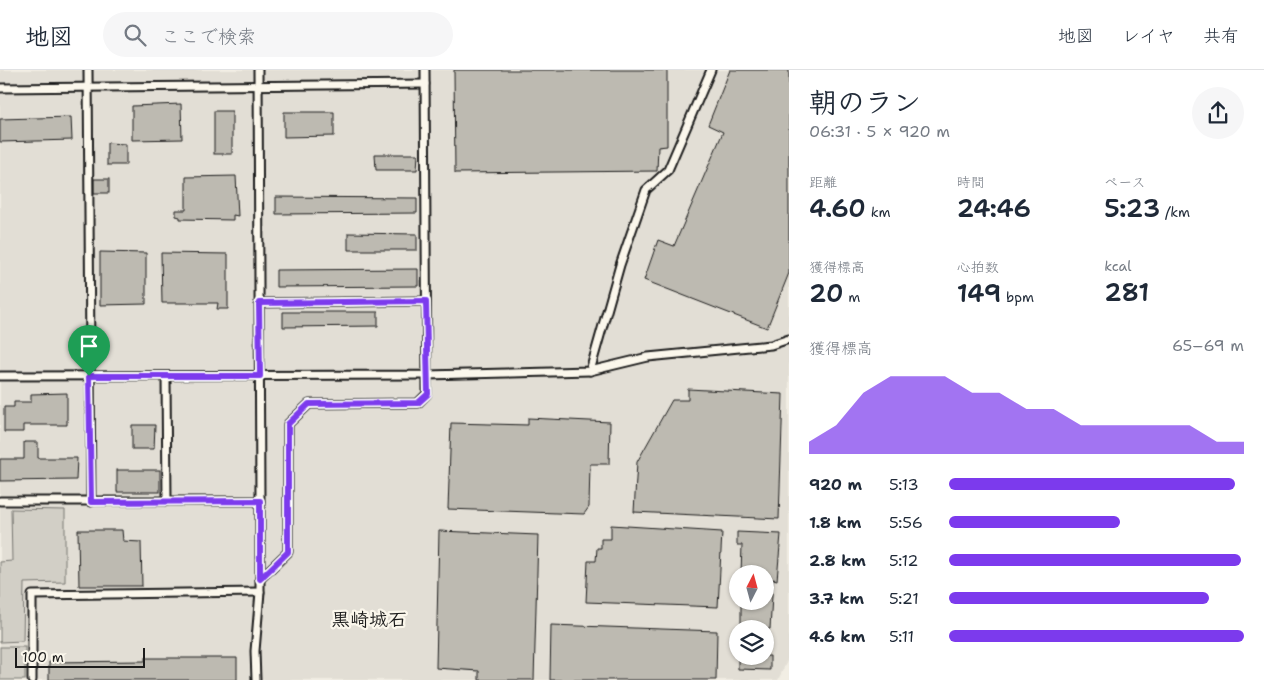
<!DOCTYPE html>
<html lang="ja">
<meta charset="utf-8">
<style>
:root{--surface:#fff;--page:#f6f6f7;--text:#1f2937;--muted:#747a83;--line:#e0e1e3;--accent:#7c3aed}
body{margin:0;font-family:"Shantell Sans","Klee One",sans-serif;background:var(--page);color:var(--text);height:100vh;display:flex;flex-direction:column;font-size:19px;white-space:nowrap}
*{box-sizing:border-box;margin:0}
p{font-size:16px;color:var(--muted)}
.icon{flex:none;width:28px;height:28px;fill:none;stroke:currentColor;stroke-width:2;stroke-linecap:round;stroke-linejoin:round}
.map{position:relative;flex:1;overflow:hidden}
.side{display:flex;flex-direction:column;background:var(--surface);width:475px}
.side>*{flex:none}
.needle{width:32px;rotate:6deg}
.controls{position:absolute;left:729px;top:495px;display:grid;gap:10px}
.controls a{display:grid;place-items:center;width:45px;height:45px;border-radius:50%;background:var(--surface);box-shadow:0 1px 4px #0004;font-size:25px}
.scale{position:absolute;left:15px;bottom:12px;width:130px;box-sizing:border-box;padding-left:5px;border:2px solid #1c1c1c;border-top:0;font-size:14px;line-height:18px;white-space:nowrap;color:#1c1c1c;-webkit-text-stroke:4px #fbf7ec;paint-order:stroke}
.pin{position:absolute;display:grid;place-items:center;width:42px;height:42px;color:#fff;margin:-51px -21px;border-radius:50% 50% 50% 0;rotate:-45deg;box-shadow:0 0 5px #0007}
.pin .icon{rotate:45deg}
.round{display:grid;place-items:center;flex:none;width:52px;height:52px;border-radius:26px;background:var(--page)}
.summary{display:flex;align-items:center;justify-content:space-between;height:85px;padding:0 20px}
h1{font-size:28px;font-weight:600;line-height:38px}
.metrics{display:grid;grid-template-columns:repeat(3,1fr);gap:8px;height:85px;padding:5px 20px}
.metrics div{display:grid;align-content:center}
.metrics b{font-size:25px;font-weight:600}
.metrics small{font-size:14px;font-weight:400}
.metrics p{font-size:14px}
.chart{height:140px;padding:10px 20px}
.chart p{display:flex;justify-content:space-between}
.chart svg{width:100%;height:90px;margin-top:5px;fill:var(--accent);opacity:.7}
ul{padding:0 20px;list-style:none;font-size:16px}
li{display:grid;grid-template-columns:80px 60px 1fr;align-items:center;height:38px}
li i{height:12px;border-radius:6px;background:var(--accent)}
header{display:flex;align-items:center;gap:30px;box-sizing:border-box;height:70px;padding:0 25px;background:var(--surface);border-bottom:1px solid var(--line)}
header strong{font-size:24px}
nav{display:flex;gap:28px;margin-inline-start:auto;font-size:18px}
.search{width:350px;height:45px;background:var(--page);display:flex;align-items:center;gap:12px;box-sizing:border-box;padding:0 18px;border-radius:28px;color:var(--muted);font-size:19px}
main{display:flex;flex:1;min-height:0}
.map>svg:first-child{display:block}
</style>
<header>
<strong>地図</strong>
<div class="search"><svg class="icon" aria-label="search" viewBox="0 0 24 24"><circle cx="10" cy="10" r="6"/><path d="M15 15l6 6"/></svg>ここで検索</div>
<nav><a>地図</a><a>レイヤ</a><a>共有</a></nav>
</header>
<main>
<div class="map">
<svg width="789" height="610" viewBox="0 0 789 610">
<rect width="100%" height="100%" fill="#f2eee4"/>
<filter id="ink" filterUnits="userSpaceOnUse"><feTurbulence type="fractalNoise" baseFrequency=".02" numOctaves="2"/><feDisplacementMap in="SourceGraphic" scale="10" xChannelSelector="R" yChannelSelector="G"/><feConvolveMatrix kernelMatrix="1 2 1 2 8 2 1 2 1" color-interpolation-filters="sRGB"/></filter>
<g filter="url(#ink)">
<!-- built -->
<path fill="#e2ded5" fill-rule="evenodd" d="M0 0H789V587L778 610H0ZM738 504H765V531H738ZM738 559H765V586H738Z"/>
<!-- green -->
<g fill="#d2cfc6" stroke="#777671">
<polygon points="11,439 65,440 65,512 24,513 23,571 0,572 0,492 12,491"/>
<rect x="0" y="577" width="25" height="33"/>
</g>
<!-- building -->
<g fill="#bdbab1" stroke="#1c1c1c">
<polygon points="454,0 667,0 667,76 658,77 657,101 455,103"/>
<polygon points="730,0 789,0 789,203 767,258 644,210 658,170 674,176 723,62 708,55"/>
<polygon points="181,34 182,69 132,70 132,36"/>
<rect x="214" y="41" width="18" height="43"/>
<polygon points="284,42 334,42 334,66 284,67"/>
<polygon points="71,47 72,70 0,72 0,49"/>
<polygon points="107,73 126,74 126,95 107,95"/>
<polygon points="375,84 418,84 417,100 376,100"/>
<polygon points="236,106 238,146 233,145 233,150 180,149 180,147 176,146 176,140 186,140 186,107"/>
<rect x="94" y="109" width="15" height="14"/>
<polygon points="276,127 417,128 417,143 276,144"/>
<polygon points="348,163 417,164 417,180 348,180"/>
<polygon points="100,182 146,183 146,234 100,235"/>
<polygon points="161,183 228,184 228,239 217,239 218,233 162,233"/>
<polygon points="418,199 418,216 276,217 276,200"/>
<polygon points="283,242 378,242 378,256 283,257"/>
<polygon points="688,319 783,324 779,449 634,442 637,392 672,330 688,330"/>
<polygon points="67,323 67,355 23,355 23,362 4,362 4,337 14,337 14,332 31,332 31,324"/>
<polygon points="528,348 610,352 609,394 590,394 589,437 584,444 448,439 451,353 528,355"/>
<polygon points="132,355 155,355 154,379 132,379"/>
<polygon points="24,372 38,372 38,388 77,388 76,410 0,411 0,389 24,389"/>
<rect x="117" y="400" width="43" height="22"/>
<polygon points="611,455 722,462 718,537 586,532 588,491 596,491 597,478 601,478 601,469 611,469"/>
<polygon points="78,460 122,460 123,471 141,472 142,516 79,516"/>
<polygon points="439,461 538,465 534,610 479,610 479,601 436,598"/>
<polygon points="737,462 781,464 777,510 773,509 770,559 741,559 741,531 765,531 765,504 741,504 742,475 737,475"/>
<polygon points="551,555 717,561 716,610 550,610"/>
<polygon points="738,586 770,586 770,600 738,599"/>
<polygon points="145,588 237,588 237,610 49,610 49,592 145,591"/>
</g>
<g fill="none" stroke-linecap="round" stroke-linejoin="round">
<defs>
<g id="minor">
<polyline points="88,0 91,432"/>
<polyline points="0,18 425,14"/>
<polyline points="259,233 426,231"/>
<polyline points="590,301 620,195 646,120 668,100 711,0"/>
<polyline points="0,306 427,305 590,301 648,287 771,275 789,269"/>
<polyline points="166,307 167,431"/>
<polyline points="0,431 260,431"/>
<polyline points="260,509 288,482 288,354 309,334 418,333 427,324 425,0"/>
<polyline points="32,610 32,525 260,522"/>
<polyline points="256,610 255,581 260,522 260,431 258,0"/>
</g>
</defs>
<!-- minor casing -->
<use href="#minor" stroke="#1c1c1c" stroke-width="11"/>
<!-- minor -->
<use href="#minor" stroke="#fbf7ec" stroke-width="7"/>
</g>
</g>
<g fill="none" stroke-linecap="round" stroke-linejoin="round" filter="url(#ink)">
<defs>
<polygon id="route" points="426,231 428,324 418,333 309,334 288,354 288,482 260,509 260,431 91,432 89,306 260,306 259,233"/>
</defs>
<!-- route casing -->
<use href="#route" stroke="#fff" stroke-width="10"/>
<!-- route -->
<use href="#route" stroke="#7c3aed" stroke-width="6"/>
</g>
<g text-anchor="middle" stroke-width="4.5" stroke-linejoin="round" paint-order="stroke">
<!-- neighbourhood labels -->
<g font-size="19" font-weight="bold" fill="#1c1c1c" stroke="#fbf7ec">
<text x="369" y="556">黒崎城石</text>
</g>
</g>
</svg>
<div class="controls">
<a><svg class="needle" viewBox="-14 -14 28 28"><path d="M0-13l5 13h-10z" fill="#e53935"/><path d="M0 13l5-13h-10z" fill="#747a83"/></svg></a>
<a><svg class="icon" aria-label="layers" viewBox="0 0 24 24"><path d="M12 4l9 5-9 5-9-5zM3 14l9 5 9-5"/></svg></a>
</div>
<div class="scale">100 m</div>
<div class="pin" style="left:89px;top:306px;background:#1e9e55"><svg class="icon" aria-label="arrive" viewBox="0 0 24 24"><path d="M6 21V4h12l-3 4 3 4H6"/></svg></div>
</div>
<section class="side">
<div class="summary"><div><h1>朝のラン</h1><p>06:31 · 5 × 920 m</p></div><a class="round"><svg class="icon" aria-label="share" viewBox="0 0 24 24"><path d="M12 15V3M7 8l5-5 5 5M5 13v7h14v-7"/></svg></a></div>
<div class="metrics">
<div><p>距離</p><b>4.60<small> km</small></b></div>
<div><p>時間</p><b>24:46</b></div>
<div><p>ペース</p><b>5:23<small> /km</small></b></div>
</div>
<div class="metrics">
<div><p>獲得標高</p><b>20<small> m</small></b></div>
<div><p>心拍数</p><b>149<small> bpm</small></b></div>
<div><p>kcal</p><b>281</b></div>
</div>
<div class="chart"><p><span>獲得標高</span>65–69 m</p>
<svg viewBox="0 0 160 44" preserveAspectRatio="none"><path d="M0 44V38L10 30L20 14L30 6L40 6L50 6L60 14L70 14L80 22L90 22L100 30L110 30L120 30L130 30L140 30L150 38L160 38V44z"/></svg>
</div>
<ul>
<li><b>920 m</b>5:13<i style="width:97%"></i></li>
<li><b>1.8 km</b>5:56<i style="width:58%"></i></li>
<li><b>2.8 km</b>5:12<i style="width:99%"></i></li>
<li><b>3.7 km</b>5:21<i style="width:88%"></i></li>
<li><b>4.6 km</b>5:11<i style="width:100%"></i></li>
</ul>
</section>
</main>
